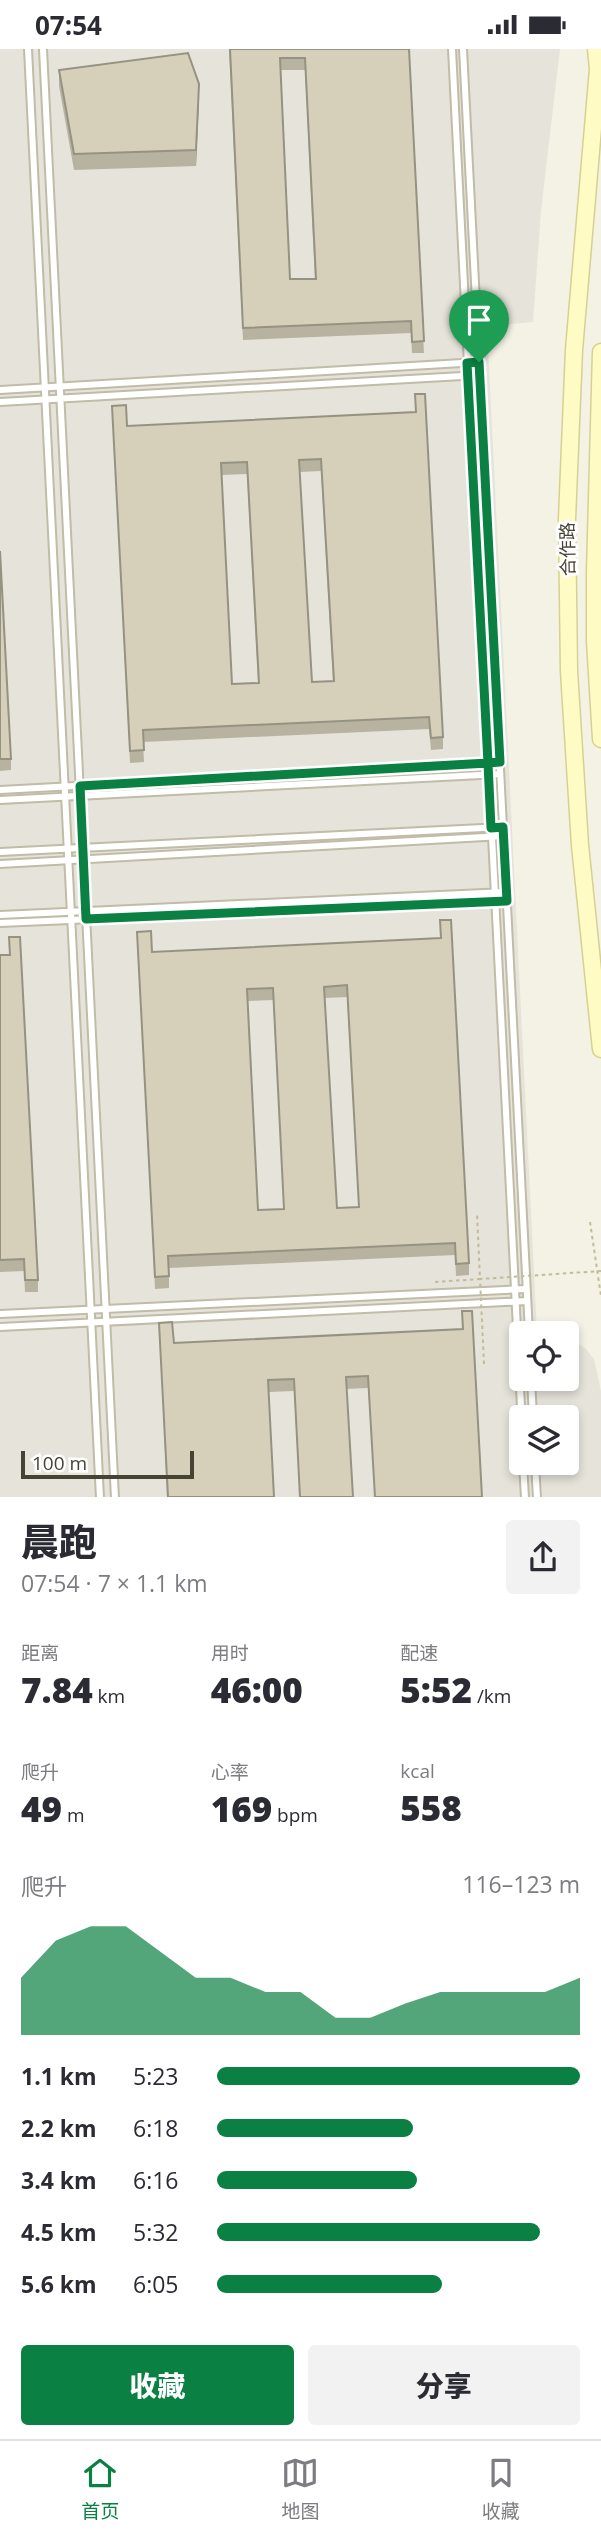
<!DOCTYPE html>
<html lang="zh">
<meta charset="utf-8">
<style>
:root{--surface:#fff;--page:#f2f2f3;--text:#2b2b33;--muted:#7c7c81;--line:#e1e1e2;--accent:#0b8043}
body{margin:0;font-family:"Open Sans","Noto Sans SC",sans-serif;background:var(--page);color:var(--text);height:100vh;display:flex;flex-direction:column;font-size:26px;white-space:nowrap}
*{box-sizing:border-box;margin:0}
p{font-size:23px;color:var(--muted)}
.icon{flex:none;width:38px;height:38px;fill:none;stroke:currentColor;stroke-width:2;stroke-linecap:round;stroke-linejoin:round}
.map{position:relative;height:1448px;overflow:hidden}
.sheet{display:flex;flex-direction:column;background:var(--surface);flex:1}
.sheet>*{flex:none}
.fabs{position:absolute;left:509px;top:1272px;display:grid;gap:14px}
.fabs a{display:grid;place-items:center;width:70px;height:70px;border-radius:7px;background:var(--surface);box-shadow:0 4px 10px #0003;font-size:35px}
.scale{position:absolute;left:21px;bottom:18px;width:173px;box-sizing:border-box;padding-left:7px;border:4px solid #464334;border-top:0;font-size:19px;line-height:24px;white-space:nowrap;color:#464334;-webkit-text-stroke:5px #fff;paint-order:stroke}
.pin{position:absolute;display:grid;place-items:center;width:60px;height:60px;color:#fff;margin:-72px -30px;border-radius:50% 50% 50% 0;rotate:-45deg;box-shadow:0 0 7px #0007}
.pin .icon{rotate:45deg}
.round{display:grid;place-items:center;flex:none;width:74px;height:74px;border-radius:7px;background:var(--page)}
.headline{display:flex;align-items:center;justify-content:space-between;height:119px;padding:0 21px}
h1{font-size:38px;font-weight:800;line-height:52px}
.stats{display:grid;grid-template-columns:repeat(3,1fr);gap:10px;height:119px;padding:7px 21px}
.stats div{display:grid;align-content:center}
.stats b{font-size:35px;font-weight:800}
.stats small{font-size:19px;font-weight:400}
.stats p{font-size:19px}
.chart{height:196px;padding:14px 21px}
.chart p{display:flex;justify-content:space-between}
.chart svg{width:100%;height:126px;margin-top:7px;fill:var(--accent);opacity:.7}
.cta{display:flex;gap:14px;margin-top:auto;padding:14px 21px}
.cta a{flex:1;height:80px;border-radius:7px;background:var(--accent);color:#fff;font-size:28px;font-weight:800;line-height:80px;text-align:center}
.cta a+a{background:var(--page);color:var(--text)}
ul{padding:0 21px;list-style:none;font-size:23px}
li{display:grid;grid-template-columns:112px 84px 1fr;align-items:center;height:52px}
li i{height:18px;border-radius:9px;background:var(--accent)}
.status{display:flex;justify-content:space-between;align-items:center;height:49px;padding:0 35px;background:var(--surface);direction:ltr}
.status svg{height:19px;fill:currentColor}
.dock{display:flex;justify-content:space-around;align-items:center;height:98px;border-top:2px solid var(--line);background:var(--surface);font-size:19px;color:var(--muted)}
.dock a{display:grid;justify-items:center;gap:4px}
.dock .active{color:var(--accent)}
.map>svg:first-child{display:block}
</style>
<div class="status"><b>07:54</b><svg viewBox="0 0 49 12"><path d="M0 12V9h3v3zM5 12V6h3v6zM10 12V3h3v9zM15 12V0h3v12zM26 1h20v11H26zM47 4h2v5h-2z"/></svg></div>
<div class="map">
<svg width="601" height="1449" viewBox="0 0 601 1449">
<rect width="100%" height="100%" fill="#f4f2e5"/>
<!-- industrial -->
<path fill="#e6e3da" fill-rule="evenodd" d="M0 0H560L541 162 533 273 487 277 537 1284H522V1330H567V1292H574L586 1300 594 1310 601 1342V1448L0 1449ZM522 1368H567V1414H522Z"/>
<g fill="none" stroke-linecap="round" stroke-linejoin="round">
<defs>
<g id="lane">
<polyline points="28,0 100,1449"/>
<polyline points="43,0 115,1449"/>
<polyline points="452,0 522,1378"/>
<polyline points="463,0 529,1284"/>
<polyline points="0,341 479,313"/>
<polyline points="0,353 480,326"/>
<polyline points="0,741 500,714"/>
<polyline points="0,751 500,725"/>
<polyline points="0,803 503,778"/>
<polyline points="0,815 503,787"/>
<polyline points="0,866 506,843"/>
<polyline points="0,874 507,852"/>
<polyline points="0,1265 526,1240"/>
<polyline points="0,1278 527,1252"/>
<polyline points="531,1330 533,1368"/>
<polyline points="523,1414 525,1449"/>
<polyline points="535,1414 537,1449"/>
</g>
<g id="secondary">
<polyline points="596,0 598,20 574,301 567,470 569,622 580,796 601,1000"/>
<polyline points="601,303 595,524 595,592 601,690"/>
</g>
</defs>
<!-- lane casing -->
<use href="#lane" stroke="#c0bca7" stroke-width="10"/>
<!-- secondary casing -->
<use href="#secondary" stroke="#d6d192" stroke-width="19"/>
<!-- path -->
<g stroke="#c2bb97" stroke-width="2" stroke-dasharray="3.5 3.5" stroke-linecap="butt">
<polyline points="590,1173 601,1247"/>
<polyline points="435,1233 480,1230 477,1164"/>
</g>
<!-- lane -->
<use href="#lane" stroke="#fff" stroke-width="6"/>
<!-- secondary -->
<use href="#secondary" stroke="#fffbc4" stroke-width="16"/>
<!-- path-bridge -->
<polyline stroke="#c2bb97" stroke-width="2" stroke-dasharray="3.5 3.5" stroke-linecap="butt" points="484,1315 480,1230 601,1222"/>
</g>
<!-- wall -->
<g fill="#b8b3a0" fill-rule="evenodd">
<path d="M229 0H409L424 304H412L411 284 243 291ZM281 21H305L315 230H290Z"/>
<polygon points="59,21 199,50 196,117 74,121 59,37"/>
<path d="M415 345 443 688V700L431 701 429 680 143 693 144 713 130 714 112 357 127 377 415 363ZM321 422 333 632 312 633 300 423ZM247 425 258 634 232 635 222 426Z"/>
<polygon points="0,502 11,710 11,721 0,722"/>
<path d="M440 871 469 1214V1226L456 1227 455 1206 169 1219V1239L155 1240 137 883 152 903 441 889ZM347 948 359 1158 337 1159 325 949ZM273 951 284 1160 258 1161 247 952Z"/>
<polygon points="9,888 38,1231 38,1243 25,1243 24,1222 0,1223 0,906 10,906"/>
<polygon points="462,1262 482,1448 375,1448 368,1339 346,1340 353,1448 300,1448 294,1342 269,1343 274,1448 167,1448 159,1274 174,1294 462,1280"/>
</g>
<!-- shaded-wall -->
<polygon fill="#969282" points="199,35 199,50 196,117 196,101"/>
<!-- building -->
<g fill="#d6d0ba" stroke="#969282" stroke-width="2" fill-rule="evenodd">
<path d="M230 0H409L424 292 412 293 411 272 243 279ZM280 9H305L316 230H290Z"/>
<polygon points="188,4 199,35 196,101 74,105 59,21"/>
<path d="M415 345H425L443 688 431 689 429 668 143 681 144 701 130 702 112 357 126 356 127 377 416 363ZM321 410 334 632 312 633 299 411ZM247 413 259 634 232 635 221 414Z"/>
<polygon points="0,502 11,710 0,710"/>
<path d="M440 871H451L469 1214 456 1215 455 1194 168 1207 169 1227 155 1228 137 883 151 882 152 903 441 889ZM347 936 359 1158 337 1159 324 938ZM273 939 284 1160 258 1161 247 940Z"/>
<polygon points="9,888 20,888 38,1231 25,1231 24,1210 0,1211 0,906 10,906"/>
<polygon points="462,1262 472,1262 482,1448 375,1448 368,1327 346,1328 353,1448 300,1448 294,1330 268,1331 274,1448 168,1448 159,1274 172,1273 174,1294 463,1280"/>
</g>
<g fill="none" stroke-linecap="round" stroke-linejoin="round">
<defs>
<polyline id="route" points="479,313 500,713 488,714 80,737 86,870 507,852 503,778 491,779 488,714 467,314 479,313"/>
</defs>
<!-- route casing -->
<use href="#route" stroke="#fff" stroke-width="14"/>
<!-- route -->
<use href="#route" stroke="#0b8043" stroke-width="9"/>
</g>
<g text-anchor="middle" stroke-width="6" stroke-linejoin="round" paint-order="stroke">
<!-- street labels -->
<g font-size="18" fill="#464334" stroke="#fff">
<text transform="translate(568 500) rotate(-91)" y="6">合作路</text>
</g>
</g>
</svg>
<div class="fabs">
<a><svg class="icon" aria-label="locate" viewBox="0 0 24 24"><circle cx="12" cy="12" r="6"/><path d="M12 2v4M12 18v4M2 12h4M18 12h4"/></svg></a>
<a><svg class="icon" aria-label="layers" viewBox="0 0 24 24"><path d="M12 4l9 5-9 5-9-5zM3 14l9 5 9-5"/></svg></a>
</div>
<div class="scale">100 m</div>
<div class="pin" style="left:479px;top:313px;background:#1e9e55"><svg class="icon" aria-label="arrive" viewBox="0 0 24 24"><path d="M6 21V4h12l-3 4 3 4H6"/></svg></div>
</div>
<section class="sheet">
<div class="headline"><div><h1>晨跑</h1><p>07:54 · 7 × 1.1 km</p></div><a class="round"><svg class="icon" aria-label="share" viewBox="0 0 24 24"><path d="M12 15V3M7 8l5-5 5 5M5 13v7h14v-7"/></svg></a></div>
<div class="stats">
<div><p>距离</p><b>7.84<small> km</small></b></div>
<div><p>用时</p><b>46:00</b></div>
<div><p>配速</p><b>5:52<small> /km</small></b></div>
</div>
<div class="stats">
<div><p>爬升</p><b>49<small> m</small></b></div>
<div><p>心率</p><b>169<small> bpm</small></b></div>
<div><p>kcal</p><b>558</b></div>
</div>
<div class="chart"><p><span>爬升</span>116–123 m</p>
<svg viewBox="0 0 160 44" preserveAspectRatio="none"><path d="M0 44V24L10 11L20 6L30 6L40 15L50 24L60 24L70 29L80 29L90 38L100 38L110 33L120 29L130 29L140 29L150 29L160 24V44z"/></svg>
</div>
<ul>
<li><b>1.1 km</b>5:23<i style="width:100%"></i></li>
<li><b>2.2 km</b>6:18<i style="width:54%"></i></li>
<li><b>3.4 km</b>6:16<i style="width:55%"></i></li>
<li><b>4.5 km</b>5:32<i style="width:89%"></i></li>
<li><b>5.6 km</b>6:05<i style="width:62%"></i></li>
</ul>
<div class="cta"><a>收藏</a><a>分享</a></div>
</section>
<nav class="dock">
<a class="active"><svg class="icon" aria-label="home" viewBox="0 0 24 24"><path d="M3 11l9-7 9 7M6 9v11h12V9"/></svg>首页</a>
<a><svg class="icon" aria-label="map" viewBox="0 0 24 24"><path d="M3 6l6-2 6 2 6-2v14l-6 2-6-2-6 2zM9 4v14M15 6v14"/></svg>地图</a>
<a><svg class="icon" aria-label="saved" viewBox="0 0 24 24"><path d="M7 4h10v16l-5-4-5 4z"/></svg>收藏</a>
</nav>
